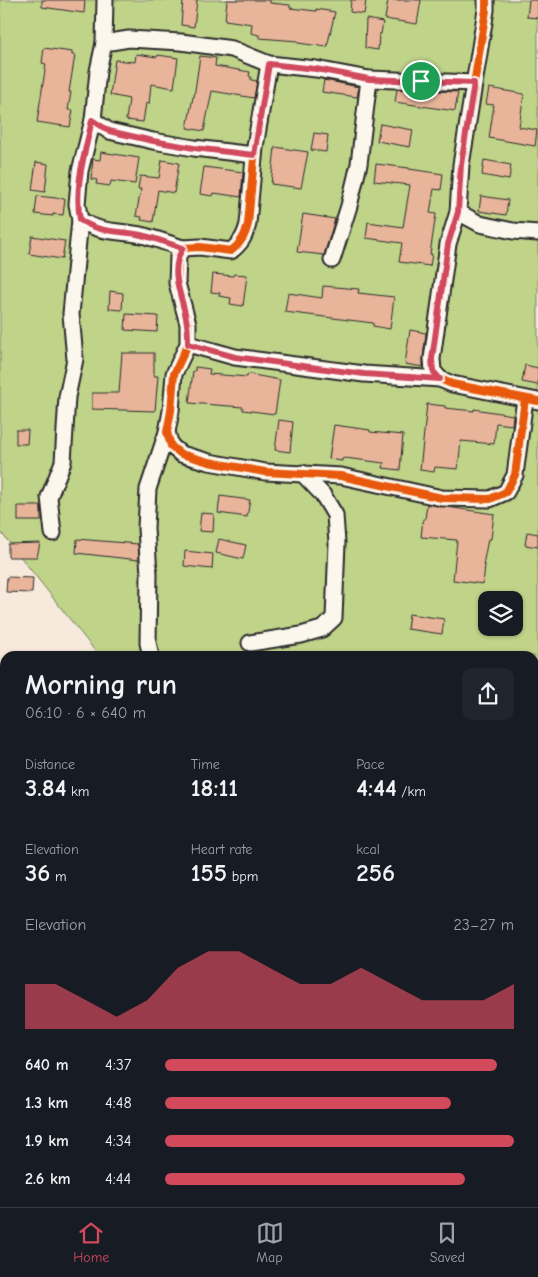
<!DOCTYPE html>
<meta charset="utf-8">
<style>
:root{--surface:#171b24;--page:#20242c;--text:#f1f3f6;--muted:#9ea1a6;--line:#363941;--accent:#d1495b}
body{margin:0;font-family:"Comic Neue",sans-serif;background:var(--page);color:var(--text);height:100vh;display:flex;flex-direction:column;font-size:19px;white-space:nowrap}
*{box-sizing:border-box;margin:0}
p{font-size:16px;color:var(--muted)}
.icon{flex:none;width:28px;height:28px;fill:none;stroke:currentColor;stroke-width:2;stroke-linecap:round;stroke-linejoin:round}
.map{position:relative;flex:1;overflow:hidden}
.sheet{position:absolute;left:0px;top:651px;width:539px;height:556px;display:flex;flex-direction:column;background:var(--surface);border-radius:15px 15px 0 0;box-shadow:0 1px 4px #0004}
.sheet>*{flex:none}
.tools{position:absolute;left:478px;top:591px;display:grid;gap:10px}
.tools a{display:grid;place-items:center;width:45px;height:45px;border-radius:10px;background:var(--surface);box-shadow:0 1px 4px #0004;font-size:25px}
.pin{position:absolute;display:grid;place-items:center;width:42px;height:42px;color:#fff;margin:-21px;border:2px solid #fff;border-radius:50%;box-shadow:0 1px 5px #0007}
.round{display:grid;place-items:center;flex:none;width:52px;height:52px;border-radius:10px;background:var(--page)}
.overview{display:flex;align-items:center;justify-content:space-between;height:85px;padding:0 25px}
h1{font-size:28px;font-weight:800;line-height:38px}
.stats{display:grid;grid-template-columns:repeat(3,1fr);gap:8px;height:85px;padding:5px 25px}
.stats div{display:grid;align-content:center}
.stats b{font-size:25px;font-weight:800}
.stats small{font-size:14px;font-weight:400}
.stats p{font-size:14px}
.chart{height:140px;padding:10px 25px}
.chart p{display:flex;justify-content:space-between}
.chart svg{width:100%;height:90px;margin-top:5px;fill:var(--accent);opacity:.7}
ul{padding:0 25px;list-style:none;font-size:16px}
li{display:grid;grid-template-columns:80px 60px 1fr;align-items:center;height:38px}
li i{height:12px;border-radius:6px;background:var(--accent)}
.tabs{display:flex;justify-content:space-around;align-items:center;height:70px;border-top:1px solid var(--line);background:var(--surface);font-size:14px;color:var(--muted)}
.tabs a{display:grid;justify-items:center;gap:2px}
.tabs .selected{color:var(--accent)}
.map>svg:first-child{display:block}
</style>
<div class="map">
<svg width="538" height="1207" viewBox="0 0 538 1207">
<rect width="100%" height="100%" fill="#f7eadc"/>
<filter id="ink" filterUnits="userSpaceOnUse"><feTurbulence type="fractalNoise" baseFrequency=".02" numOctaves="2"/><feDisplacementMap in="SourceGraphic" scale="10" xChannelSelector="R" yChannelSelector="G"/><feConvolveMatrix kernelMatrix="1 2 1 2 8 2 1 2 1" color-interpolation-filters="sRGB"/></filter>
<g filter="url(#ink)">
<!-- green -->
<path fill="#bfd389" stroke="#757f5a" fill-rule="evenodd" d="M0 0H538V1207H186L184 1203 534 1202V656H99L0 531ZM486 600H514V628H486Z"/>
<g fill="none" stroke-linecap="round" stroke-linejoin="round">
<!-- river -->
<g stroke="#82cce2" stroke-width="25">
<polyline points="534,1062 538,1061"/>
<polyline points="0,1133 5,1132"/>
</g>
</g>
<!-- building -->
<g fill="#e8b59a" stroke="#2b2b2b">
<polygon points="42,0 85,0 84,13 42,7"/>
<polygon points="183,0 197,0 194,27 181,25"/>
<polygon points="227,0 270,0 270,3 290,5 290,8 316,11 316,9 335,12 327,47 298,43 298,41 259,38 259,35 251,33 252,24 225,20"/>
<polygon points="351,0 366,0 364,14 350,12"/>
<polygon points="388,0 421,0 417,24 385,19"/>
<polygon points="529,0 538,0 538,18 527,17"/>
<polygon points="366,19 383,22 381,34 379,34 378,50 365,48"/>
<polygon points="44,48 72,52 72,55 75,55 69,92 71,92 68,110 73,110 70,127 37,122 46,64 42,63"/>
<polygon points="136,54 157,57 158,55 178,58 174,88 151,84 149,104 146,103 143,122 126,120 129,99 110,95 115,60 135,62"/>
<polygon points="200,56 216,58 215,66 250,72 249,76 251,77 251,80 257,81 254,98 212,91 204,131 187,128 193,97 194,97"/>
<polygon points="324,80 359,87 357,97 322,92"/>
<polygon points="489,88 524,94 519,127 537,130 535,146 489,138 494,105 486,104"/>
<polygon points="397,89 458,92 455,111 395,102"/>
<polygon points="380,124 413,130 410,147 377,141"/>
<polygon points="314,133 328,135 326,152 311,150"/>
<polygon points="275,147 308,152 301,188 271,184"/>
<polygon points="101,152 139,158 135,184 111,181 110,186 96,184 97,180 91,179 93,159 100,160"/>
<polygon points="162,160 179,163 174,193 158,190 153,222 141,220 142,217 136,216 141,189 138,189 140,176 159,178"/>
<polygon points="484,160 511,165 509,180 482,175"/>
<polygon points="36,162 48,164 45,192 32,190"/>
<polygon points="376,164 409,168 409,169 443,174 441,190 434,189 430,213 436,214 430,254 432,254 430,266 399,262 402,243 366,238 368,222 403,227 410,185 374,181"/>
<polygon points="204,167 243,172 241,197 214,193 213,196 200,194"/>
<polygon points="37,196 65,199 63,215 53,214 53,216 35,214"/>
<polygon points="481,196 508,200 506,215 479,211"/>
<polygon points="303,214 335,219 324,255 297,252"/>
<polygon points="32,236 65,241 62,259 29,254"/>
<polygon points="213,274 233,276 234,274 247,275 243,306 230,304 231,298 219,296 220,293 211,292"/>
<polygon points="323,286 359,289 358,293 394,297 390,329 373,326 373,323 285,312 288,293 322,298"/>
<polygon points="110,291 123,293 122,310 109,309"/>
<polygon points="126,314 158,316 157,332 125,330"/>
<polygon points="410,330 426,333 423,358 423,367 405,364"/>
<polygon points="122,353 154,353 154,376 158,376 155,411 92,409 92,393 119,393"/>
<polygon points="525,365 538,368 538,385 522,382"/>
<polygon points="195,367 210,369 209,374 247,377 248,374 280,380 275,414 243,410 243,407 189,403 193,371 195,371"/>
<polygon points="427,404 445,406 445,408 474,411 474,409 513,415 512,425 496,423 494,444 461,441 458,469 435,467 434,472 420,470"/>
<polygon points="279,420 293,422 290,452 275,450"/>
<polygon points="334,425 370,430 370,432 403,435 400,470 383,468 384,463 345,458 342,459 342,461 329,459"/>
<polygon points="16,430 28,430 27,444 16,444"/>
<polygon points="220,496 250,500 247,517 218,513"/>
<polygon points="427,504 494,514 491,539 488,539 483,565 485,565 483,584 453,580 457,540 421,537 423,519 425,519"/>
<rect x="18" y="506" width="23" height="15"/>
<polygon points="201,513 214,514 213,532 199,531"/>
<polygon points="527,532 538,534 538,547 525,545"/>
<polygon points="77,539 138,544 139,560 76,553"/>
<polygon points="219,539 246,545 243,559 216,553"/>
<polygon points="40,543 37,557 8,557 8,544"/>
<polygon points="185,551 213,554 212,569 184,566"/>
<polygon points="7,577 33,578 32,593 6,592"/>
<polygon points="409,614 444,619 442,634 407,629"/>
</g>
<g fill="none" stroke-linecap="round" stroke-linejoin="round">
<defs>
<g id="minor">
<path d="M105 0 104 43 98 71 93 120 80 171 77 204 80 220C102 234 117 230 141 235 155 238 169 244 183 248"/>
<polyline points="486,0 486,10 461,165 458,212 448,244 432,359 433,371 440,379 452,384 538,401"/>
<polyline points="104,43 129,39 181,42 232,49 269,64 316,69 369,79 474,83"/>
<path d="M269 64 255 147 248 224C245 236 241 243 231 251L200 247 183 248 178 256 177 283 188 324V344L174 374 171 411 167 432 171 446 181 454 209 462 265 472 341 476 442 498 490 499 506 492 515 475 525 399"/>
<polyline points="93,120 109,131 153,141 194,148 254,155"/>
<polyline points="458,212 480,224 513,231 538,233"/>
<polyline points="332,260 349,206 359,164 369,79"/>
<polyline points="188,344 235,357 364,374 440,379"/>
<polyline points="53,533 49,497 63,462 67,397 75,359 71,314 80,220"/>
<polyline points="250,643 301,635 322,629 334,618 337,543 335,515 323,495 302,473"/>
<polyline points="151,656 148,643 149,574 146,528 148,489 167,432"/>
</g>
</defs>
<!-- minor casing -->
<use href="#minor" stroke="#2b2b2b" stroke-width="19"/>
<!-- minor -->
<use href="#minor" stroke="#fbf7ec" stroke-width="15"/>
<defs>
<g id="cycleway">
<polyline points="486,0 486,10 461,165 458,212 448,244 432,359 433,371 440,379 452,384 538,401"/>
<path d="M269 64 255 147 248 224C245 236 241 243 231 251L200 247 183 248 178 256 177 283 188 324V344L174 374 171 411 167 432 171 446 181 454 209 462 265 472 341 476 442 498 490 499 506 492 515 475 525 399"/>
</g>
</defs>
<!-- cycleway casing -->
<use href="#cycleway" stroke="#fbf7ec" stroke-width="11"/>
<!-- cycleway -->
<use href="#cycleway" stroke="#e8590c" stroke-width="8"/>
</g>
</g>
<g fill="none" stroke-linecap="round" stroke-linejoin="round" filter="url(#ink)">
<defs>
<path id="route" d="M269 64 316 69 369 79 474 83 461 165 458 212 448 244 432 359 433 371 440 379 364 374 235 357 188 344C188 338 188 331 187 324 184 298 167 273 183 248 169 244 155 238 141 235 117 230 102 234 80 220 74 186 85 153 92 120L109 131 153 141 194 148 254 155Z"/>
</defs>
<!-- route casing -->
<use href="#route" stroke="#fff" stroke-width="10"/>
<!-- route -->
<use href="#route" stroke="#d1495b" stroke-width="6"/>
</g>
</svg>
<div class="tools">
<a><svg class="icon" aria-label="layers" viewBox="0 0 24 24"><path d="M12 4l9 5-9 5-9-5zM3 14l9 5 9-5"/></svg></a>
</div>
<div class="pin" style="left:421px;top:81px;background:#1e9e55"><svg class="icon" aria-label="arrive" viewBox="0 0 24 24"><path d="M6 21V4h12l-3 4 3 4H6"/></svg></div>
<section class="sheet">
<div class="overview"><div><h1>Morning run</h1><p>06:10 · 6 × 640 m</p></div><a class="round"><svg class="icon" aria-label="share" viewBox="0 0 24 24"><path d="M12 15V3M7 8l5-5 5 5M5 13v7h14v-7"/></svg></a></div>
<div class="stats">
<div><p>Distance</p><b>3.84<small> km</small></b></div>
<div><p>Time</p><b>18:11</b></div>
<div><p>Pace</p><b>4:44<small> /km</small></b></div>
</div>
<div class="stats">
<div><p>Elevation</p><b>36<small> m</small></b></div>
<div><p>Heart rate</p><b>155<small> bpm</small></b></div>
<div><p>kcal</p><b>256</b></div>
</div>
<div class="chart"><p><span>Elevation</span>23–27 m</p>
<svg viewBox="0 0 160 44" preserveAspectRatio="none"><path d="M0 44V22L10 22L20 30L30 38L40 30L50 14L60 6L70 6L80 14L90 22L100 22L110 14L120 22L130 30L140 30L150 30L160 22V44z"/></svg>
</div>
<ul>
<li><b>640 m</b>4:37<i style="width:95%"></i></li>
<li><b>1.3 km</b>4:48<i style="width:82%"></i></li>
<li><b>1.9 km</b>4:34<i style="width:100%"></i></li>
<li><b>2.6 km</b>4:44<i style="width:86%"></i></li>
</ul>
</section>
</div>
<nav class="tabs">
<a class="selected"><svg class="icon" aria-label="home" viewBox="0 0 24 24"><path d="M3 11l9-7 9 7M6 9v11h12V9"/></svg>Home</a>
<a><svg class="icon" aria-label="map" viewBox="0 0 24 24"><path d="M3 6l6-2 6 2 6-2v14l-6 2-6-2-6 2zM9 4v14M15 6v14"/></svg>Map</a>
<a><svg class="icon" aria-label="saved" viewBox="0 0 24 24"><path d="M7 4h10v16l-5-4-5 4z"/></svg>Saved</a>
</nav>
